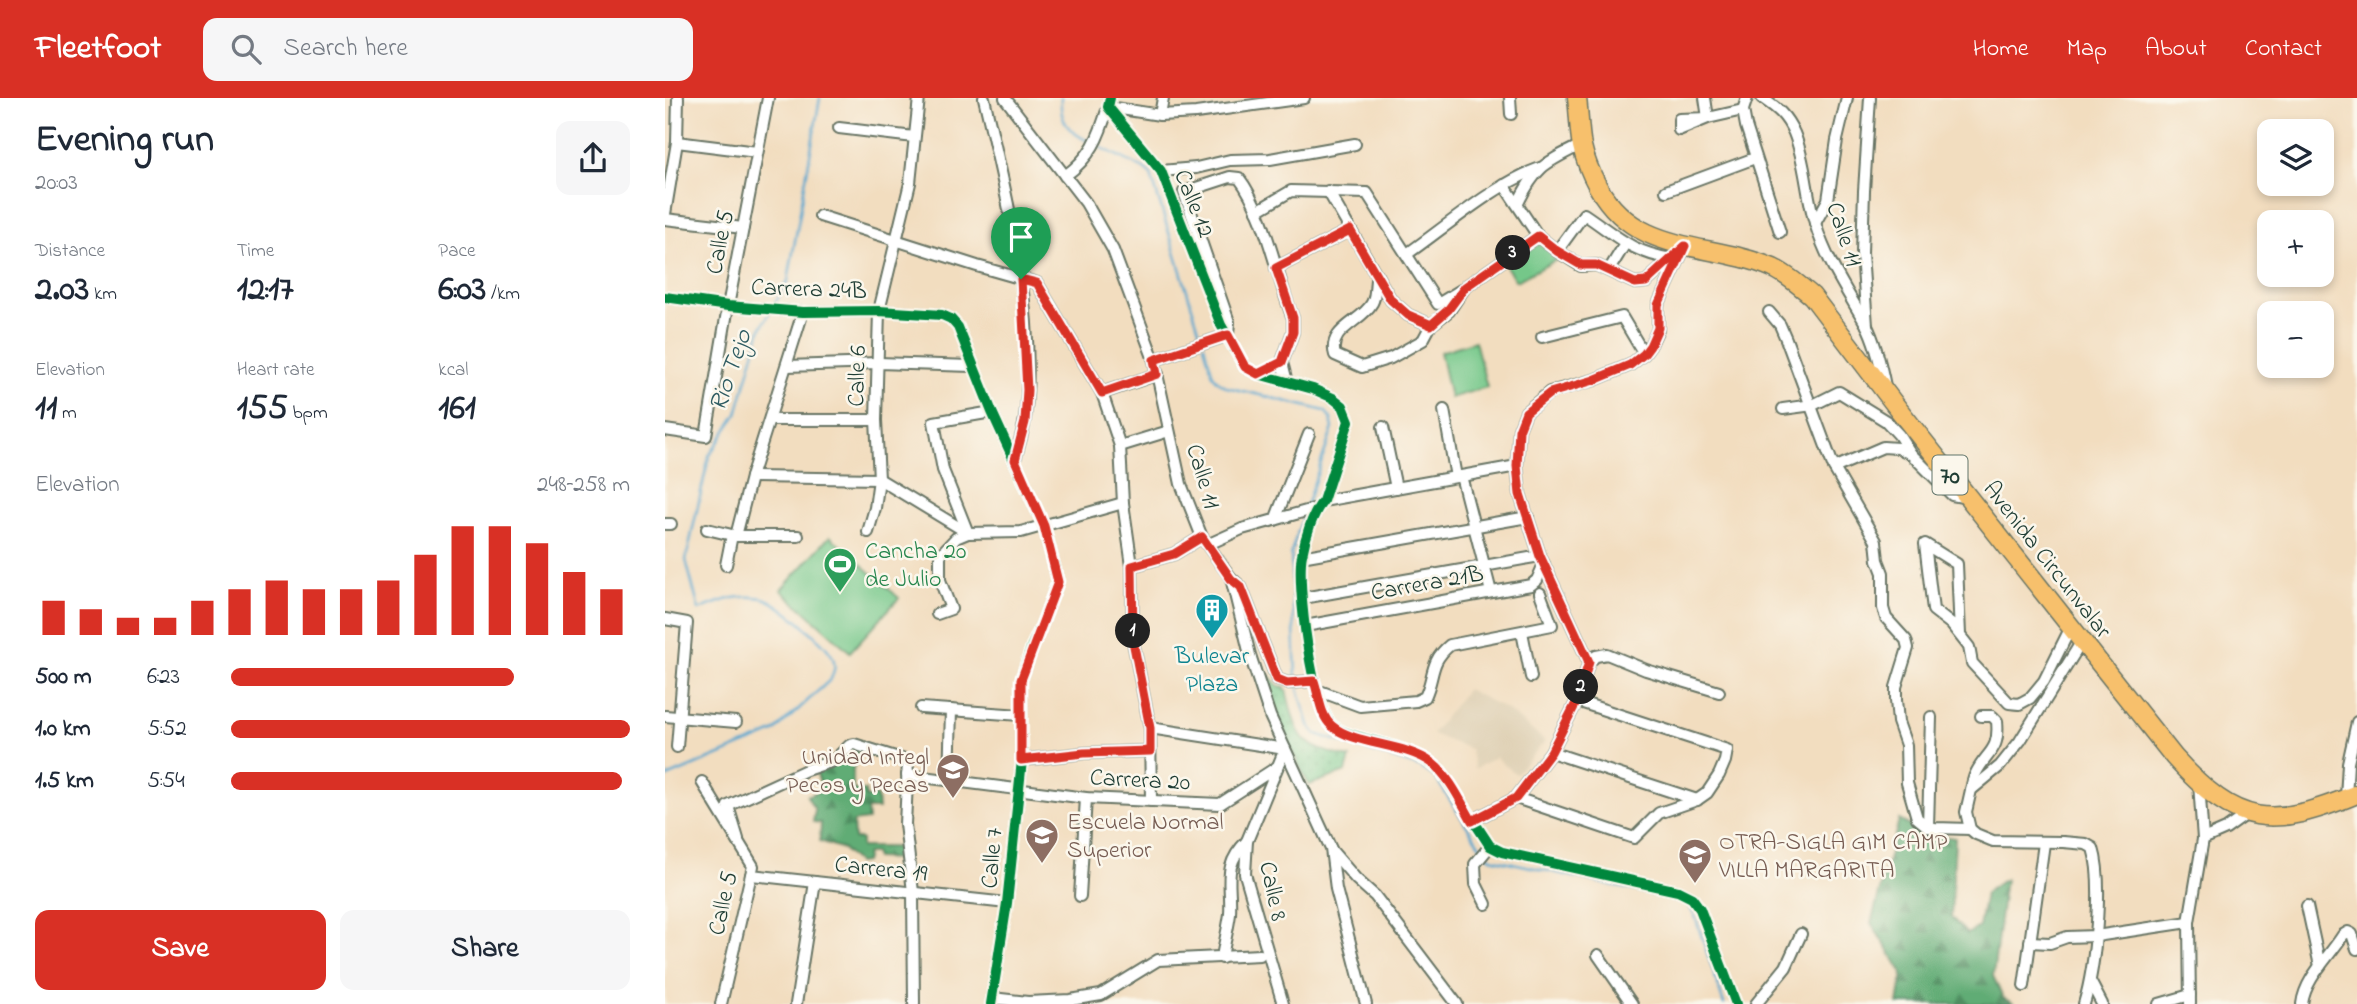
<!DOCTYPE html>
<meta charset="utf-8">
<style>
:root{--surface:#fff;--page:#f6f6f7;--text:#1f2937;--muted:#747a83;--accent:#d93025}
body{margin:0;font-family:"Indie Flower",sans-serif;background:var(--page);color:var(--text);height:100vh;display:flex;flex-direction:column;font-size:26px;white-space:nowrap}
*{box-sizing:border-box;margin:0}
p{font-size:23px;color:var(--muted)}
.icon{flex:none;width:38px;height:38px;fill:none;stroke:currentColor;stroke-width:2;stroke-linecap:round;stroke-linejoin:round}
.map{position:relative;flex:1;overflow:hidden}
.drawer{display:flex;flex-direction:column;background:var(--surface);width:665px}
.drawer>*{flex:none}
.controls{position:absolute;left:1592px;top:21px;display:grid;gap:14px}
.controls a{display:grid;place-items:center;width:77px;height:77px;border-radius:14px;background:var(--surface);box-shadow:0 4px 10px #0003;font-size:35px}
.pin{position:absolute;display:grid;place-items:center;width:60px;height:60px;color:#fff;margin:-72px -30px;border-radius:50% 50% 50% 0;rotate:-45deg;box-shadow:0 0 7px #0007}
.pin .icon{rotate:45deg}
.km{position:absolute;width:35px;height:35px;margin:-18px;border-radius:50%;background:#222;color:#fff;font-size:19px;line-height:35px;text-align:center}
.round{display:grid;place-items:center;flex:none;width:74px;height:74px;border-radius:14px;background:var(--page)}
.summary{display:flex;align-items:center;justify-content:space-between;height:119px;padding:0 35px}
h1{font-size:38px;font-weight:700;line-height:52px}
.metrics{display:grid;grid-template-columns:repeat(3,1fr);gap:10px;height:119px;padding:7px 35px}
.metrics div{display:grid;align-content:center}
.metrics b{font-size:35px;font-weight:700}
.metrics small{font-size:19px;font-weight:400}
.metrics p{font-size:19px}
.chart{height:196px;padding:14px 35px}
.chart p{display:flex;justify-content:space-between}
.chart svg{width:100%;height:126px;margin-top:7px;stroke:var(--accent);stroke-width:6}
.cta{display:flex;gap:14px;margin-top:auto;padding:14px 35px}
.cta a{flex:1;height:80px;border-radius:14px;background:var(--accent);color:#fff;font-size:28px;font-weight:700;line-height:80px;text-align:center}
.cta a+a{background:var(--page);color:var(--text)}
ul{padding:0 35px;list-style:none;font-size:23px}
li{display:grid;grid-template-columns:112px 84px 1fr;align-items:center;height:52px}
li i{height:18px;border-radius:9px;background:var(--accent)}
header{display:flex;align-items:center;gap:42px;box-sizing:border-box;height:98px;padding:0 35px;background:var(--accent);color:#fff}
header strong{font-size:33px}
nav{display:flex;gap:38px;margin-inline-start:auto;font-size:24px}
.search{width:490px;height:63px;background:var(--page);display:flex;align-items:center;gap:18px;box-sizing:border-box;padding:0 24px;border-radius:14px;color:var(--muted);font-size:26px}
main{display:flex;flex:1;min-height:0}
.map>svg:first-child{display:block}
</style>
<header>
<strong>Fleetfoot</strong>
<div class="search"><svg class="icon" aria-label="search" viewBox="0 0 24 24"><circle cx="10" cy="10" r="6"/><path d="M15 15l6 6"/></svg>Search here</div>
<nav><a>Home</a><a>Map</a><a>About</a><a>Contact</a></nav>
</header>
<main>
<section class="drawer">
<div class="summary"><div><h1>Evening run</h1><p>20:03</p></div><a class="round"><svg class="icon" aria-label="share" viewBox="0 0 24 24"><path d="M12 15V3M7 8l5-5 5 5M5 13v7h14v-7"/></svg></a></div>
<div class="metrics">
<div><p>Distance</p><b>2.03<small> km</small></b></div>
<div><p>Time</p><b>12:17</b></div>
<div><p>Pace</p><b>6:03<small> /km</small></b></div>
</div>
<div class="metrics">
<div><p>Elevation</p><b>11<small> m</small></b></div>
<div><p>Heart rate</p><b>155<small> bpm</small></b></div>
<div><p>kcal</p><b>161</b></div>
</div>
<div class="chart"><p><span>Elevation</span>248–258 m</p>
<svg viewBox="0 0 160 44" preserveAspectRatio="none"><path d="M5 44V32M15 44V35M25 44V38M35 44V38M45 44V32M55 44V28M65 44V25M75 44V28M85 44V28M95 44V25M105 44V16M115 44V6M125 44V6M135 44V12M145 44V22M155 44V28"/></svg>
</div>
<ul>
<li><b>500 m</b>6:23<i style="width:71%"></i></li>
<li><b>1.0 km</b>5:52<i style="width:100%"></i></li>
<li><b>1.5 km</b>5:54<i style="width:98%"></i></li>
</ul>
<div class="cta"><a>Save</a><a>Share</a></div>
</section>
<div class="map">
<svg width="1692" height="906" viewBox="0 0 1692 906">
<defs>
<pattern id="forest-firs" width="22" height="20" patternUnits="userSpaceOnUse" patternTransform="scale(1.75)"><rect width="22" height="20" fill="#60ac75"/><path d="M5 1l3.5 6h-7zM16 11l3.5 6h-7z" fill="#4f8d61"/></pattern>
<pattern id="park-dots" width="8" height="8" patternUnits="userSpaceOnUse" patternTransform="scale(1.75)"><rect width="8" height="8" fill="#75c789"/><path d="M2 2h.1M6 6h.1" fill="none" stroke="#5fa371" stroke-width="1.8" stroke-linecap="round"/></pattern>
</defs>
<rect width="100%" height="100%" fill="#fbf7ec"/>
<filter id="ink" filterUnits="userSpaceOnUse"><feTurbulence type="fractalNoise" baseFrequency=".0143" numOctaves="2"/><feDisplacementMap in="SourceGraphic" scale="14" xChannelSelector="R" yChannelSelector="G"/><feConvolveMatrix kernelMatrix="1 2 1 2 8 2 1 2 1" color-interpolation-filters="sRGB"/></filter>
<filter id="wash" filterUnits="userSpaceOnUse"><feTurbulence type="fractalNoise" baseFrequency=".00686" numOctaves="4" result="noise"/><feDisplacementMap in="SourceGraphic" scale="28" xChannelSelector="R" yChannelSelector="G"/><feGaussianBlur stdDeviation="1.57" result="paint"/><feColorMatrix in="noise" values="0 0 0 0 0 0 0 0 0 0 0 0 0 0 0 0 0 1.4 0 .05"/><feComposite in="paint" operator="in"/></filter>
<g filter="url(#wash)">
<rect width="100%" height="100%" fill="#f2ddbf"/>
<!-- built -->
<polygon fill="#decfb2" points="802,591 842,612 880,643 851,676 830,659 810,671 805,651 767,636"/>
<!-- forest -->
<g fill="url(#forest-firs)" stroke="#407454" stroke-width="2">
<polygon points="187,649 193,654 188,671 188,692 200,692 201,699 212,698 213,711 202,711 203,722 188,724 189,741 196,741 196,749 238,749 239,761 211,760 209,755 202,755 200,764 192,765 178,751 155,743 156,725 148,724 150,712 142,698 157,692 151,673"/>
<polygon points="1234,722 1259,735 1290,740 1286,819 1302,836 1314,829 1320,795 1340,781 1328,878 1338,900 1349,906 1233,906 1238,875 1206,825"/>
</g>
<!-- park -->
<path fill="url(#park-dots)" stroke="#4a825e" stroke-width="2" d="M604 578 613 588 620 589C625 605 628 629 639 641 649 652 671 656 685 660L681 674 644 687 611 622 599 579Z"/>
<!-- garden -->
<g fill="#75c789" stroke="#4a825e" stroke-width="2">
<polygon points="874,145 895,160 851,183 840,167"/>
<polygon points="810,243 822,289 785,300 775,254"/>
<polygon points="165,438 234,500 185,554 116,492"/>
</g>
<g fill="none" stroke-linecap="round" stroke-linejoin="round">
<!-- stream -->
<g stroke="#54a5ce" stroke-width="2.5">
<path d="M396 0C394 24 404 34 425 44"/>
<polyline points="431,47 479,71 486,77 537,241"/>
<polyline points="109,207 123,183 155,0"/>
<polyline points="539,247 548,277 553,283 562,289 660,313 666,321 668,330 641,408"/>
<polyline points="631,581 626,455 638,418"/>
<polyline points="632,587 644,627 651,636 755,669 770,679 817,751"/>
<path d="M0 680 109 634 166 581C169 574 171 568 168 560 164 547 112 503 98 500 71 496 58 502 34 512L21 462 44 358 72 316 96 230 104 216"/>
<polyline points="822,756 826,760 1021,804 1030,818 1059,906"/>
</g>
</g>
</g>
<g filter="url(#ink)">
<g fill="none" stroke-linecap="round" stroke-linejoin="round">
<defs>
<g id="street">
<path d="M319 0C343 104 372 213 360 321 358 335 353 349 350 362"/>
<polyline points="340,0 421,105 448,152 489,262 516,386 537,439 566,480 585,557 605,618 666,751 671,791 701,906"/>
<path d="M445 0 443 9 496 73 556 227 580 269 593 276 648 291 668 300 678 308 684 323 658 403C647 416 640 441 637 457 631 484 647 613 668 628 676 635 688 637 698 640 726 648 753 653 776 673L825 748 837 754 1013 793 1027 800 1035 811 1071 906"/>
<polyline points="845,0 846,16"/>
<polyline points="1040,0 1043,20 1014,32 1014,21 1043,20 1078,12"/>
<polyline points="1082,0 1078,12 1081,28 1115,134"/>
<path d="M1097 0C1113 11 1121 17 1129 35 1141 64 1141 96 1150 125 1161 162 1182 193 1201 226 1211 245 1216 268 1220 288"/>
<polyline points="495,17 498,0"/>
<polyline points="174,30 249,39"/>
<polyline points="12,44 92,54"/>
<polyline points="496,73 531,70 565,62 605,61 690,46"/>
<path d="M400 78C426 59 434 40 443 9L495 17 531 15 639 0"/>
<polyline points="839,87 873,138 892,153 916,168 931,167 970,185 981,184 1013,155"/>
<polyline points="663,93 726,202 743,217 766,227"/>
<polyline points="1001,93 1090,60"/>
<path d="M853 105C871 68 880 65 916 47"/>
<polyline points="592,113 626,93 702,95 773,206 796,192"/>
<polyline points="0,116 12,44 13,0"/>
<polyline points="155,118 312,168 372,185 437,295 455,348 458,405 467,468 468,543 485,630 486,703"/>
<polyline points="0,121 78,130"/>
<polyline points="1150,125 1163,102 1172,42 1182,0"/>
<path d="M892 153 919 116C952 138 965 154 1007 161"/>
<path d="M742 156C782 128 830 86 875 70"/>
<polyline points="611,170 685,132"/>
<polyline points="944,172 960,146"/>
<path d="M712 178C709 187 712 196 707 205 697 224 662 231 670 257L697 269 726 260 758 242 766 227 784 213 800 189 873 138"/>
<polyline points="0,199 63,208 138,214 214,213 277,217 286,221 293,229 327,314 379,428 393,483 376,529 367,548 356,582 357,662 342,805 326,906"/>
<polyline points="1104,214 1115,227 1121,241 1169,370 1211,443 1213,462 1218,475 1218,510 1221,520 1241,542 1243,550 1231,589 1231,602 1233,624 1241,647 1242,685 1252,720 1263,729 1270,730 1305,731"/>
<polyline points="1202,228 1197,155 1199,93 1205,0"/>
<path d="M563 237 564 224 519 94 565 79 574 80C600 113 612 180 628 220V234L617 264 622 284"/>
<polyline points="877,239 957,219 979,256"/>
<polyline points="489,262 563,237"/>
<polyline points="122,268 213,265 307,268"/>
<polyline points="437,295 493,276"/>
<polyline points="1118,311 1148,307 1174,294 1221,323 1234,337 1246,356"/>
<polyline points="779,312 791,379"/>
<polyline points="105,322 211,322"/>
<polyline points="718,329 731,390"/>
<polyline points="0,332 41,338 63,208 103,0"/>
<polyline points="455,348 504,333"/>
<polyline points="1169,370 1218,349 1233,350 1246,356 1287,397 1303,400"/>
<polyline points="796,378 826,494"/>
<polyline points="86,379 214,381 303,435 356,434 458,405"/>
<polyline points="658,403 852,368"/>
<polyline points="610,422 644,336"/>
<polyline points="0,426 6,426"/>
<polyline points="42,431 71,438 86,379 138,214"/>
<polyline points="203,434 210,410 214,381 211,322 214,213 245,85 254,0"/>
<polyline points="71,438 133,438"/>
<polyline points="544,446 577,431 652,410"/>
<polyline points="636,459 863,419"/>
<polyline points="61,467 67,437"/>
<polyline points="467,468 509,456 537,439"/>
<polyline points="566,480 576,489 612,581 622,585 649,583"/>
<polyline points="638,500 875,458"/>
<polyline points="272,516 286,511 275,482 275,457 291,440 303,435 278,372 269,324 327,314"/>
<polyline points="0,521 22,525 12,649"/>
<polyline points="640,528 866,487 872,482 879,466"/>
<polyline points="857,534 866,579"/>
<polyline points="1295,537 1292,466 1260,446 1268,512 1286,526 1304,549 1307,565 1344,605 1354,606 1365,600 1379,583 1406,529"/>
<path d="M1417 543 1355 643 1335 668 1306 692 1301 714 1305 731 1311 736 1328 743 1398 744 1421 746 1428 750C1439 785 1430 870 1419 906"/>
<polyline points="924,564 875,458 855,396 852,368 854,332 861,314 885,294 929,282 965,267 979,256 985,248 993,231 993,207 1020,148"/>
<path d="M652 592 695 608 751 603 760 599C770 578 764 564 785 547L887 527 875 495"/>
<polyline points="256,610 356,617"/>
<polyline points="0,618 71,624"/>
<polyline points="485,630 620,651 582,743 580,776 618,906"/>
<polyline points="886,654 1032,702"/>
<polyline points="357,662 419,655 485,653"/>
<polyline points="242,677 421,700 555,706 612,669"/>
<polyline points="284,683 286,612"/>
<polyline points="37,684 88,768 56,906"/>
<polyline points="1534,686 1538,741"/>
<path d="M1306 692C1307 687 1308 680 1311 675 1322 653 1335 654 1332 623L1327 618H1316"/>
<polyline points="851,700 969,740 994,715 1032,702 1042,695 1054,677 1060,663 1062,652 912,603"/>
<polyline points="1681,700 1683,665 1692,624"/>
<polyline points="807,723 851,700 886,654 912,603 924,564 931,558 942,556 981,572 1054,594"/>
<polyline points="1263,729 1266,619"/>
<polyline points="73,741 63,708 141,672 168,663 185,647 189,646 243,663 240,726 248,794 249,906"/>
<polyline points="667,753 691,781 710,798 792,906"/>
<polyline points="86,777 342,805"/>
<polyline points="415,798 421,700"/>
<polyline points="821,806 811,786 810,766 825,748"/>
<polyline points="1642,808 1655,868"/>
<polyline points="1365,844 1385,845 1402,839 1431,838 1524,824"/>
<polyline points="933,857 967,906"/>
<path d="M557 860C559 846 563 831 565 816 567 785 556 769 582 743"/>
<polyline points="1425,883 1437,906"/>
<polyline points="1359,888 1379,745"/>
<polyline points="327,900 363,904 405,902 436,897 493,862 595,857"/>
<polyline points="131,906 150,784"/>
<polyline points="1091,906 1121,869 1136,836"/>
<polyline points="1494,906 1525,897"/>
<polyline points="1525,906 1524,824 1538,741 1561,731 1582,716"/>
<path d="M1637 906C1640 880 1665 858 1678 837L1683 834 1687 836 1692 851"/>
</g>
<path id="primary" d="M912 0C914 16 914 33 917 48 920 62 926 76 933 89 972 158 1044 143 1108 170 1123 177 1135 188 1147 198L1234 312 1509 659C1573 730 1606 731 1692 696"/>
</defs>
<!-- street casing -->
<use href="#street" stroke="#697565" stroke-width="14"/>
<!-- primary casing -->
<use href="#primary" stroke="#697565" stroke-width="21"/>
<!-- street -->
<use href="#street" stroke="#fff" stroke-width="10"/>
<!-- primary -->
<use href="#primary" stroke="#f7c06c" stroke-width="18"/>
<defs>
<g id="cycleway">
<path d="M445 0 443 9 496 73 556 227 580 269 593 276 648 291 668 300 678 308 684 323 658 403C647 416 640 441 637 457 631 484 647 613 668 628 676 635 688 637 698 640 726 648 753 653 776 673L825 748 837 754 1013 793 1027 800 1035 811 1071 906"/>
<polyline points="0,199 63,208 138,214 214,213 277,217 286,221 293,229 327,314 379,428 393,483 376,529 367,548 356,582 357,662 342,805 326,906"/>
</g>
</defs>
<!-- cycleway casing -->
<use href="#cycleway" stroke="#fbf7ec" stroke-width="15"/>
<!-- cycleway -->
<use href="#cycleway" stroke="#00873e" stroke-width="10"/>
</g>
</g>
<g fill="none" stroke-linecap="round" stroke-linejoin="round" filter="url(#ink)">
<defs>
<path id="route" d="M685 132 726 202 743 217 766 227 783 212 800 189 873 138 892 153 916 167H931L970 185 981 184 1020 148 993 207V230L985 248 979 256 965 267 929 282 885 295 861 314 854 332 852 368 855 396 875 458 924 564 912 603 886 654 851 700 807 723C796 704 785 679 767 665 740 645 689 647 667 628 655 618 654 597 649 583L622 585 612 581 576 489 566 481 537 439 509 456 467 468 468 543 485 630V653L419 655 356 662V582L393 484 379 428 350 362 360 324 362 292 356 181 372 185 437 295 492 276 489 262 563 237 580 269 593 276 617 264 628 234V220L611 170Z"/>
</defs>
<!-- route casing -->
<use href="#route" stroke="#fff" stroke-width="14"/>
<!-- route -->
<use href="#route" stroke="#d93025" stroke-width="9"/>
</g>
<!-- icons -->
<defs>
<symbol id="stadium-pin" viewBox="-11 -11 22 30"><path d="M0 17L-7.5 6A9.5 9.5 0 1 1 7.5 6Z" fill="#2e9e5b" stroke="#fbf7ec"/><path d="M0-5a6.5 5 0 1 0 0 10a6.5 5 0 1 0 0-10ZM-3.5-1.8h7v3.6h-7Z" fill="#fff"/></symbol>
<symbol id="building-pin" viewBox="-11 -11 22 30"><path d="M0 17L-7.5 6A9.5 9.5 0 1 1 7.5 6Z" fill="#0f9aa8" stroke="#fbf7ec"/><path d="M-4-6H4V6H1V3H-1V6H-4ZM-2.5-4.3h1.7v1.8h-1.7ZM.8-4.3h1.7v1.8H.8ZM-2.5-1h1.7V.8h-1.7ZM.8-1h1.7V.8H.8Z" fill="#fff"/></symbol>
<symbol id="school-pin" viewBox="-11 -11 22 30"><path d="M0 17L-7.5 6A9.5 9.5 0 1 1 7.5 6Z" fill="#8d6e63" stroke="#fbf7ec"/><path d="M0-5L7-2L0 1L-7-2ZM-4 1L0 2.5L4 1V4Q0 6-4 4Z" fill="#fff"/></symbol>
</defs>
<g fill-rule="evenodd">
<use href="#stadium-pin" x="156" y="447" width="38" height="52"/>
<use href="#building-pin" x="528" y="493" width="38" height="52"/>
<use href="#school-pin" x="269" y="653" width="38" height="52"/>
<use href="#school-pin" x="358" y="718" width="38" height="52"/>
<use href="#school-pin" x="1011" y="738" width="38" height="52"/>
</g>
<g text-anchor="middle" stroke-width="5" stroke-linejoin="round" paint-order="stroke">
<!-- shield labels -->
<rect fill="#fbf7ec" stroke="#61756b" stroke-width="2" x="1267.5" y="357.5" width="35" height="39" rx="5"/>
<g font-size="23" font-weight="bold" fill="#1f3d34">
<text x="1285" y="385">70</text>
</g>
<!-- street labels -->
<g font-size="24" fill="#1f3d34" stroke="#fbf7ec">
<text transform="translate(530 105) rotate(68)" y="8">Calle 12</text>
<text transform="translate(1180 136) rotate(71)" y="8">Calle 11</text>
<text transform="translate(54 144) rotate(-79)" y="8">Calle 5</text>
<text transform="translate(144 190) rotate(2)" y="8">Carrera 24B</text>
<text transform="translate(191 278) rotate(-88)" y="8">Calle 6</text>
<text transform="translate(539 378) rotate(73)" y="8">Calle 11</text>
<text transform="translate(1383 461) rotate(52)" y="8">Avenida Circunvalar</text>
<text transform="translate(762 484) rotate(-10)" y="8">Carrera 21B</text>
<text transform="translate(475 681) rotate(3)" y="8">Carrera 20</text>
<text transform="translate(326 760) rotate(-85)" y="8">Calle 7</text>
<text transform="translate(216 770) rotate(6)" y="8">Carrera 19</text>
<text transform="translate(609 793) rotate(78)" y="8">Calle 8</text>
<text transform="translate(57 805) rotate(-78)" y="8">Calle 5</text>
</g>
<!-- leisure labels -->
<g font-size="24" fill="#27864d" stroke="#fbf7ec" text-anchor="start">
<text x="200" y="460">Cancha 20<tspan x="200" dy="28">de Julio</tspan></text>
</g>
<!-- culture labels -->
<g font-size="24" fill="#0d838f" stroke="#fbf7ec">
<text x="547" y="565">Bulevar<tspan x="547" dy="28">Plaza</tspan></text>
</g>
<!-- education labels -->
<g font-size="24" fill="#785e54" stroke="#fbf7ec" text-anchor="start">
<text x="264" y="666" text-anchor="end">Unidad Integl<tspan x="264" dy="28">Pecos y Pecas</tspan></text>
<text x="402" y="731">Escuela Normal<tspan x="402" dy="28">Superior</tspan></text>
<text x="1054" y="751">OTRA-SIGLA GIM CAMP<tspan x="1054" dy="28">VILLA MARGARITA</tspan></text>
</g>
<!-- water labels -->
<g font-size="26" font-style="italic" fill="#2f5c62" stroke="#fbf7ec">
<text transform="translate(64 272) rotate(-71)" y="9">Rio Tejo</text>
</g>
</g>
</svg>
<div class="controls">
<a><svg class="icon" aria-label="layers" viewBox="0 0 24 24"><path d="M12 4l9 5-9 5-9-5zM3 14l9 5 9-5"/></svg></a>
<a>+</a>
<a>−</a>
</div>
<div class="pin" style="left:356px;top:181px;background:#1e9e55"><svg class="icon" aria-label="arrive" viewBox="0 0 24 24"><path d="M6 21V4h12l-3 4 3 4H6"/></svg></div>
<b class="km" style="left:468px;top:533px">1</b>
<b class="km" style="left:916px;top:589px">2</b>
<b class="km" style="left:848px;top:155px">3</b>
</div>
</main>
